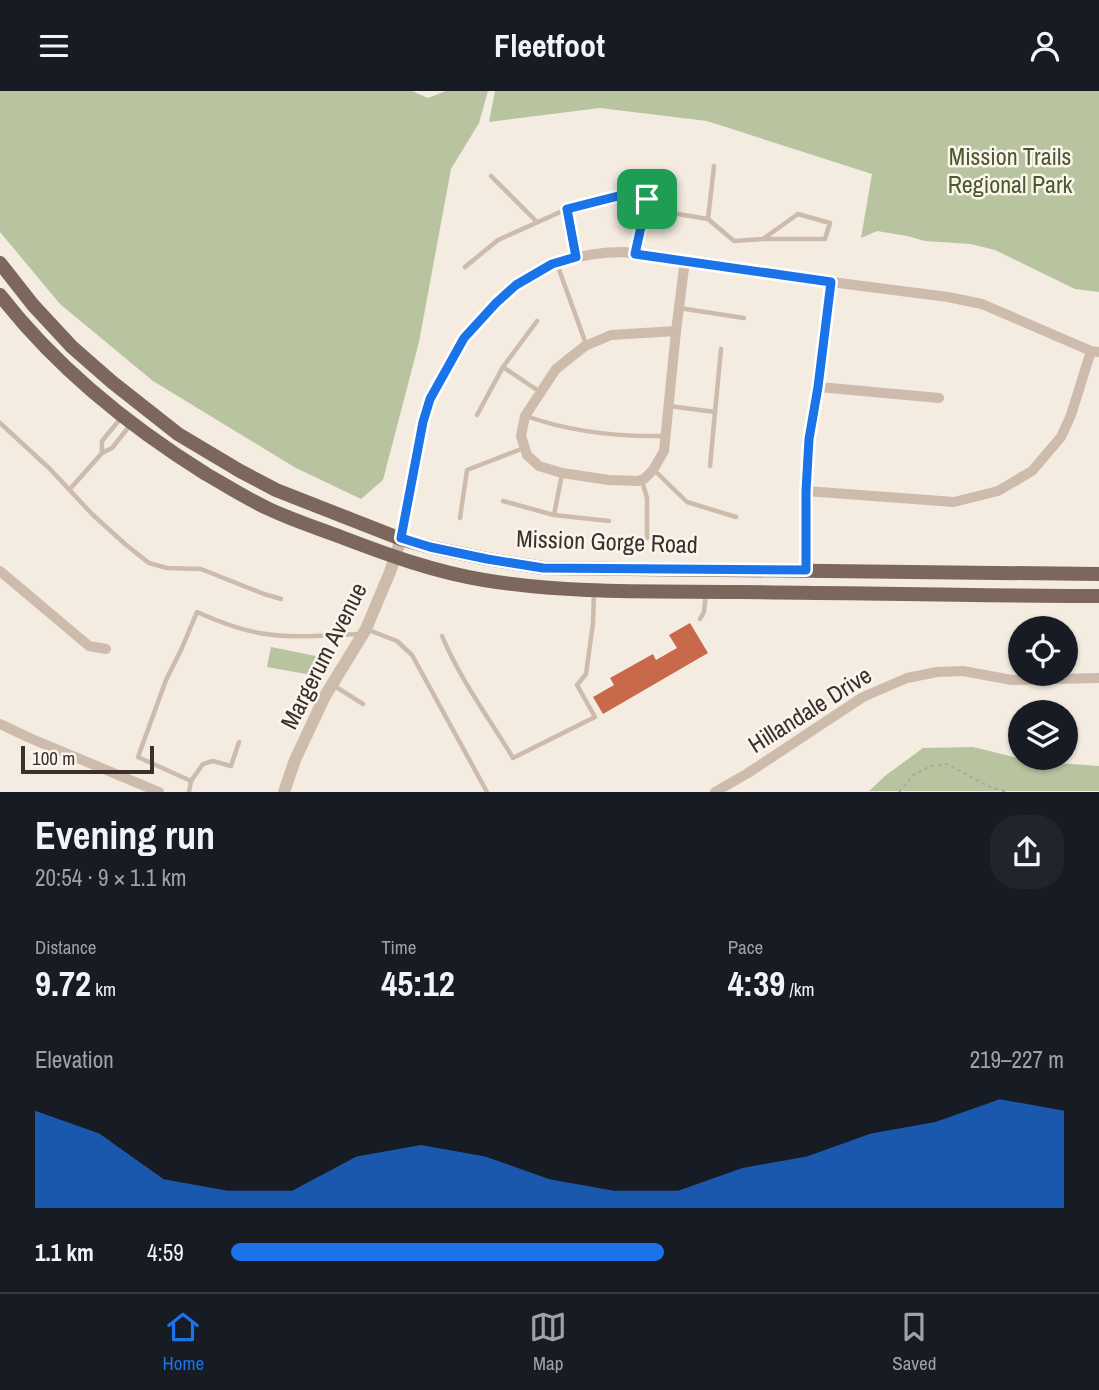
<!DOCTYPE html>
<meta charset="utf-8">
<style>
:root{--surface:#171b24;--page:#20242c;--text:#f1f3f6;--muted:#9ea1a6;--line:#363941;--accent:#1a73e8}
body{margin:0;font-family:"Archivo Narrow",sans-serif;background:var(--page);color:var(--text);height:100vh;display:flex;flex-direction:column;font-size:26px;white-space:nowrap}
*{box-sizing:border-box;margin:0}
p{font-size:23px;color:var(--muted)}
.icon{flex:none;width:38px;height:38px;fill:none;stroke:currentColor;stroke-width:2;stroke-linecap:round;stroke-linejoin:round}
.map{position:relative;height:701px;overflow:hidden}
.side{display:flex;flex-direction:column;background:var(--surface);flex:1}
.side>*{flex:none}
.controls{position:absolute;left:1008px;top:525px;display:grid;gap:14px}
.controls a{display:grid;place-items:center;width:70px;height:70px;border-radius:50%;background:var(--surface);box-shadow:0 2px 5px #0004;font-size:35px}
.scale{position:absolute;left:21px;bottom:18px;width:133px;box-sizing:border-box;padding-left:7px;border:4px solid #3b302b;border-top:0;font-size:19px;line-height:24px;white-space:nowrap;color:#3b302b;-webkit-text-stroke:5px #fbf5ee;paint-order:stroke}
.pin{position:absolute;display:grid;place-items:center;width:60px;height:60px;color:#fff;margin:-30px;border-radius:14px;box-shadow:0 4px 10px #0006}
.round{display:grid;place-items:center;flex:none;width:74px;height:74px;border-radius:28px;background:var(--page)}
.head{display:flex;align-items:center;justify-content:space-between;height:119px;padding:0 35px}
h1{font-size:38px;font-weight:700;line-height:52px}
.stats{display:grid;grid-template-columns:repeat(3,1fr);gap:10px;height:119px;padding:7px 35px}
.stats div{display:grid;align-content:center}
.stats b{font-size:35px;font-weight:700}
.stats small{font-size:19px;font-weight:400}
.stats p{font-size:19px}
.chart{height:196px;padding:14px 35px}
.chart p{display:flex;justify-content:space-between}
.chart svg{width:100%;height:126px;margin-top:7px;fill:var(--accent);opacity:.7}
ul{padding:0 35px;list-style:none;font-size:23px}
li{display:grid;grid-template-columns:112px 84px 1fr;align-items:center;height:52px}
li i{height:18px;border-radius:9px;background:var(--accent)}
header{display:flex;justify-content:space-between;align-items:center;height:91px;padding:0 35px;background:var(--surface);font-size:32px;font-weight:700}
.dock{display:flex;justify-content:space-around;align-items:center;height:98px;border-top:2px solid var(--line);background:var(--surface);font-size:19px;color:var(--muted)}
.dock a{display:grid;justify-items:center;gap:4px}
.dock .current{color:var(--accent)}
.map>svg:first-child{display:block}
</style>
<header><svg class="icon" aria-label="menu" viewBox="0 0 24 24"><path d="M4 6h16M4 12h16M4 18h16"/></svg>Fleetfoot<svg class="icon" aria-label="person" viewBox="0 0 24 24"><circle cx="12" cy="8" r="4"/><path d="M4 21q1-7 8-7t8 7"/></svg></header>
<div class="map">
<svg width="1099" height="701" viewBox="0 0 1099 701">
<rect width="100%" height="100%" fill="#f4ebe1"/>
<!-- green -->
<g fill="#b8c4a0">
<polygon points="0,0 412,0 428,7 446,0 488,0 479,32 451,78 419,251 383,389 361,408 296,377 153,290 60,213 0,141"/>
<polygon points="495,0 1099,0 1099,201 1075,198 995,159 971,153 925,150 907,145 877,140 861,147 872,83 707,30 600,17 489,31"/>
<polygon points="271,556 316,565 312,584 267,576"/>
<polygon points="973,656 1030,670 1099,675 1099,700 869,700 885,685 923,657"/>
</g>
<!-- building -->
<polygon fill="#c8694b" points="690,532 708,562 603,623 593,606 614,594 610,587 653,563 656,569 677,557 669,544"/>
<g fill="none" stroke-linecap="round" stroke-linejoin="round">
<!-- path -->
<polyline stroke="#b9a596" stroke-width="2" stroke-dasharray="3.5 3.5" stroke-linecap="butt" points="899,701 913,684 931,675 947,673 990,696 1008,701"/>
<!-- service -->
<g stroke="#cdbbac" stroke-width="4.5">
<polyline points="491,85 537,131"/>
<polyline points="567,118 634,101 672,122 708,128 734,150 763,148 825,148 830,132 798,123 763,148"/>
<polyline points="708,128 714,75"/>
<polyline points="636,162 647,108"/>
<polyline points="557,173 586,253"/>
<polyline points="465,176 498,149 567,118 576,165"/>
<polyline points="679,217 744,227"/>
<polyline points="537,230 503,276 540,301"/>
<polyline points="669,315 715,321 710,375"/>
<polyline points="715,321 721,258"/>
<polyline points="477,324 503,276"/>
<path d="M526 325C571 341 618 346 665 345"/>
<polyline points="0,332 50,378 92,423 125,453 149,472 167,477 201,478 264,503 281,508"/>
<polyline points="102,362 102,350 121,327"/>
<polyline points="654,379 687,411 736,426"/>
<polyline points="642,390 647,407 647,447"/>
<polyline points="70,398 102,362 112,357 131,333"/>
<polyline points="503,410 554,424 609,430"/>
<polyline points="554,424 562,383"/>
<polyline points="460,427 467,379 524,357"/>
<polyline points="700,528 704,521 706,502"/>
<polyline points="366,538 397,550 412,564 487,701"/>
<path d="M442 545C460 588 489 627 513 667L595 626 577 594 586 583 593 532 594 503"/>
<polyline points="333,594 363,613"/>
<path d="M239 651 231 675 213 670 203 673 191 690 138 666 166 589 181 559 197 521C217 530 237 538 259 542 292 548 326 544 359 543"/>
<polyline points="189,701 191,690"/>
</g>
<!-- minor -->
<g stroke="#cdbbac" stroke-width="10">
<polygon points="676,240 664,360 653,379 644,388 638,390 609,389 562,382 539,375 527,364 521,345 525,325 556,278 585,255 611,244"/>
<polyline points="676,240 685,169"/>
<polyline points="819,296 939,307"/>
<polyline points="806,400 954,411 998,400 1032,380 1061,346 1071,324 1091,260"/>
<path d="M401 448C406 421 411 395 416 368 419 349 422 330 429 311 434 296 444 282 452 269 490 202 545 161 624 161L831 191 948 206 982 213 1091 260 1099 261"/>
<polyline points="806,479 806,400 809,348 819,296 831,191"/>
<polyline points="0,480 89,555 106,558"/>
<polyline points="0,633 32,648 159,701"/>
<polyline points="715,701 748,682 863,606 907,587 937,581 963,580 1012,589 1099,587"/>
</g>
<!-- tertiary -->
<polyline stroke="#cdbbac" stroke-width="12" points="284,701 295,669 325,605 366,538 390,481 401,448"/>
<!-- primary -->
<g stroke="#7d675c" stroke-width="14">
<polyline points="0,172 33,214 72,256 112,291 178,343 240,380 276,399 401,448 430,456 487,468 543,477 1099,483"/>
<path d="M0 204C56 276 129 335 206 383 227 395 247 408 269 418 292 429 317 437 341 446 388 464 435 481 484 489 568 503 655 500 740 501 860 502 979 505 1099 505"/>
</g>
</g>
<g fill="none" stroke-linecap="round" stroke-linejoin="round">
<defs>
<polygon id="route" points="634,101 647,108 635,163 831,191 818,296 809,348 806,400 806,479 543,477 487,468 430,456 401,447 423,331 430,308 464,247 496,212 516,194 552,173 576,166 567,118"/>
</defs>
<!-- route casing -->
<use href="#route" stroke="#fff" stroke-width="14"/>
<!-- route -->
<use href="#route" stroke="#1a73e8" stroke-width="9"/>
</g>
<g text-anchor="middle" stroke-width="5" stroke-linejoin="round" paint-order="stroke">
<!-- park labels -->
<g font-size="24" fill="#4a5a2e" stroke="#fbf5ee">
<text x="1010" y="74">Mission Trails<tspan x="1010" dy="28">Regional Park</tspan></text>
</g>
<!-- street labels -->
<g font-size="24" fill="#3b302b" stroke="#fbf5ee">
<text transform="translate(607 451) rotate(2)" y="8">Mission Gorge Road</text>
<text transform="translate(324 565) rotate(-63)" y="8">Margerum Avenue</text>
<text transform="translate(810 619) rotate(-32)" y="8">Hillandale Drive</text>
</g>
</g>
</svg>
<div class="controls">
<a><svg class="icon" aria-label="locate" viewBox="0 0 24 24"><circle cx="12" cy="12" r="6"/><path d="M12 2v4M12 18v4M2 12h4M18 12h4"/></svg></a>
<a><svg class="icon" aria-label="layers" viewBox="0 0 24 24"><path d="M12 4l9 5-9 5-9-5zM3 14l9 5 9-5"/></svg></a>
</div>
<div class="scale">100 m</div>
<div class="pin" style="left:647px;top:108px;background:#1e9e55"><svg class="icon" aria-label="arrive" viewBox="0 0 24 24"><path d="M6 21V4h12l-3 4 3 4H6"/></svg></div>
</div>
<section class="side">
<div class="head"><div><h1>Evening run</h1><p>20:54 · 9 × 1.1 km</p></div><a class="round"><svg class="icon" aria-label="share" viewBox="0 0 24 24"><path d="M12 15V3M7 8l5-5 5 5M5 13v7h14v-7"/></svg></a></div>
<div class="stats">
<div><p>Distance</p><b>9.72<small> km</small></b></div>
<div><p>Time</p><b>45:12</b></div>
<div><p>Pace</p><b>4:39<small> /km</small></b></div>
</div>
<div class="chart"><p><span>Elevation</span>219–227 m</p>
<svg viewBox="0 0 160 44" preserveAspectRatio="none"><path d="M0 44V10L10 18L20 34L30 38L40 38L50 26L60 22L70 26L80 34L90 38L100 38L110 30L120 26L130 18L140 14L150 6L160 10V44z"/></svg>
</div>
<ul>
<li><b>1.1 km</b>4:59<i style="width:52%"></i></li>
</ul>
</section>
<nav class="dock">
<a class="current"><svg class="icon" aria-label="home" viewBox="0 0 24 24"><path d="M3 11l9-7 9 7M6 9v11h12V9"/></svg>Home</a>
<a><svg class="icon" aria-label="map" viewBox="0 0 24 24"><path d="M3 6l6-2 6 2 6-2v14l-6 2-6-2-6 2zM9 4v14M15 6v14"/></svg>Map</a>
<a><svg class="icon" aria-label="saved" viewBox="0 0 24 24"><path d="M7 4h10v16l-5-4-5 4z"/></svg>Saved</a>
</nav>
